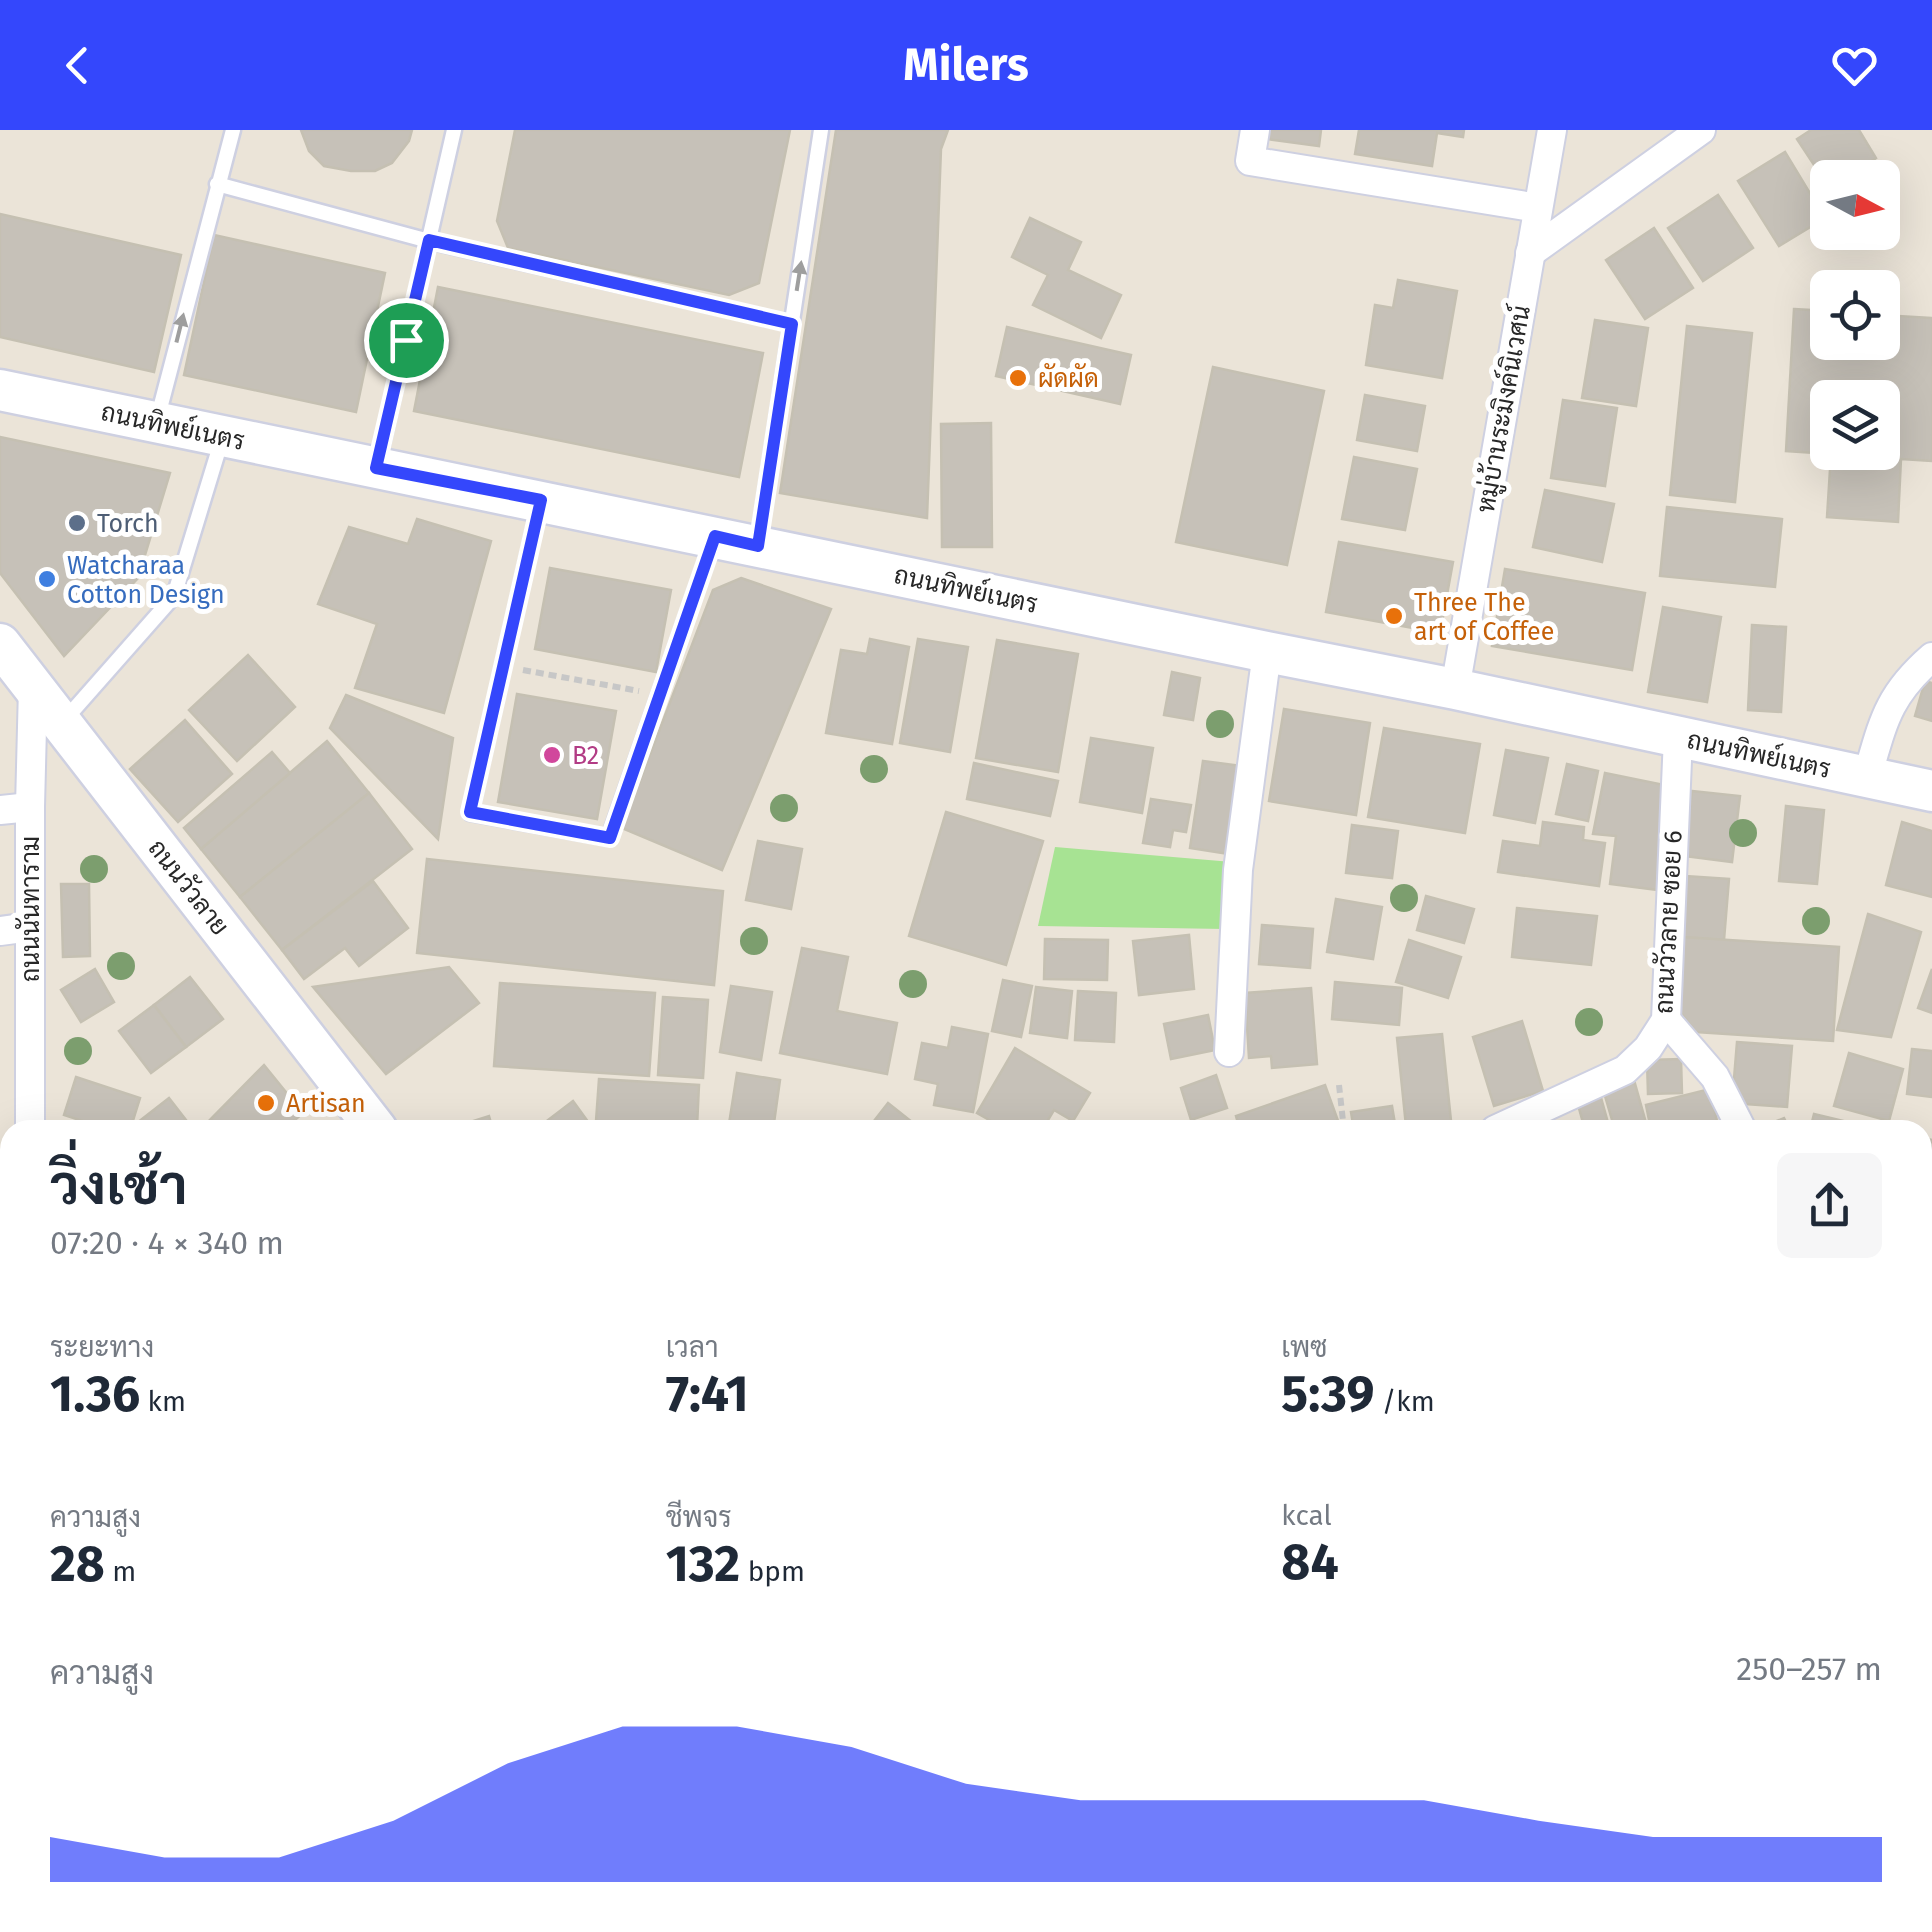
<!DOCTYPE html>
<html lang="th">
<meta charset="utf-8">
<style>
:root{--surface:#fff;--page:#f6f6f7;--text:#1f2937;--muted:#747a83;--accent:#3447fc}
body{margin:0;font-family:"Fira Sans",Sarabun,sans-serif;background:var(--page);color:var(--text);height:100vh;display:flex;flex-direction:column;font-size:38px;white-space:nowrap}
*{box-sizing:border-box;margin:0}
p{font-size:32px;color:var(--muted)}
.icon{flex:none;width:55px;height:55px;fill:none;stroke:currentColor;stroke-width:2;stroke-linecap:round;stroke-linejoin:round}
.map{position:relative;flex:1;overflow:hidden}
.sheet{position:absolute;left:0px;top:990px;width:1932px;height:812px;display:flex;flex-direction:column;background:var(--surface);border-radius:30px 30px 0 0;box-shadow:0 10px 40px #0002}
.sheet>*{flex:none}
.needle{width:65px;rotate:97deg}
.buttons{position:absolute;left:1810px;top:30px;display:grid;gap:20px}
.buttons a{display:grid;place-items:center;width:90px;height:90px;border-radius:15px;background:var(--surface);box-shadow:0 10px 40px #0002;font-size:50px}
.pin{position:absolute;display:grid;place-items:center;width:85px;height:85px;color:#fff;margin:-42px;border:5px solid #fff;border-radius:50%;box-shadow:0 2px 10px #0007}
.round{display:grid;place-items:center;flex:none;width:105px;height:105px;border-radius:15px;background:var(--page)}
.headline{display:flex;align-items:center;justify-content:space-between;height:170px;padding:0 50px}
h1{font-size:55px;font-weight:700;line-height:75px}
.stats{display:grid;grid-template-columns:repeat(3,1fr);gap:15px;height:170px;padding:10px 50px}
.stats div{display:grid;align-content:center}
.stats b{font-size:50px;font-weight:700}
.stats small{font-size:28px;font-weight:400}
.stats p{font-size:28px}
.chart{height:280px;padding:20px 50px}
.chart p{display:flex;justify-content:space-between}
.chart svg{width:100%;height:180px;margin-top:10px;fill:var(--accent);opacity:.7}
header{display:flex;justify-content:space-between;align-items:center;height:130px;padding:0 50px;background:var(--accent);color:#fff;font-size:45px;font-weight:700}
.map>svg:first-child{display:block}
</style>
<header><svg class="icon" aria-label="back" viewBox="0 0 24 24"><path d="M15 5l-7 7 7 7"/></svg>Milers<svg class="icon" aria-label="heart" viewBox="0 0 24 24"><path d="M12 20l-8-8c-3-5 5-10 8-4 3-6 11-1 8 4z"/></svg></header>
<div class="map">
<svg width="1932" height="1802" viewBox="0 0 1932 1802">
<rect width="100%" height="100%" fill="#ebe4d8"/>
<!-- green -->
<g fill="#a7e393">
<polygon points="1055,717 1232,732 1225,799 1038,796"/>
<polygon points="1260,1793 1419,1793 1423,1802 1248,1802"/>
</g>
<!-- building -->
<g fill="#c6c1b8" stroke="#c5c0b2" stroke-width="2.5" fill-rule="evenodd">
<polygon points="301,0 412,0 409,11 392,33 375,41 351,41 324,36 309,21"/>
<polygon points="515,0 790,0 759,153 729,165 508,118 497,91"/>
<polygon points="836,0 948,0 941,19 927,388 780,363"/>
<polygon points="1268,0 1321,0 1319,16 1267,9"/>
<polygon points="1359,0 1464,0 1463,7 1437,3 1432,36 1355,24"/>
<polygon points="1811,0 1859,0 1876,28 1846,48 1828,48 1828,56 1797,9"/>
<polygon points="1785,22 1825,88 1779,116 1738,51"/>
<polygon points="1718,65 1753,118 1703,151 1668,98"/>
<polygon points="0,84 181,125 154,242 0,207"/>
<polygon points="1030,88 1081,112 1068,140 1121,165 1101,208 1033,175 1048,145 1012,127"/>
<polygon points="1654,98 1693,158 1645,189 1606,130"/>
<polygon points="214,105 385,143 356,282 184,245"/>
<polygon points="1398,150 1457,161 1442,248 1366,235 1375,175 1393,178"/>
<polygon points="438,157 763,223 739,347 414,281"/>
<path d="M1794 179 1828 181V212H1882V185L1932 188V331L1901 329 1898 392 1827 387 1831 324 1786 321ZM1828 268H1882V322H1828Z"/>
<polygon points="1595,190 1648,198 1636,276 1582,268"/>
<polygon points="1687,196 1752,203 1735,372 1670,365"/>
<polygon points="1007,197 1131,225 1120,274 996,246"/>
<polygon points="1213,237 1324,261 1287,435 1176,412"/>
<polygon points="1365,265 1425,276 1417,321 1357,310"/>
<polygon points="1563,270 1617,278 1605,356 1551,348"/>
<polygon points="991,293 992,417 942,417 941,294"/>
<polygon points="0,307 170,343 138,448 64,526 0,443"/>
<polygon points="1354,327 1417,339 1405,400 1342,389"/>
<polygon points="1545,360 1614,374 1602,432 1533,417"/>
<polygon points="1667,377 1782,389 1775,457 1660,446"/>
<polygon points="417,389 491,411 444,583 355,558 377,494 318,474 349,397 408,414"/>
<polygon points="1339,412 1453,432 1440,503 1326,482"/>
<polygon points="550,438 671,460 656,542 535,519"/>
<polygon points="1505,439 1645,463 1632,540 1492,516"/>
<polygon points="741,448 831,479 722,740 622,698 713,460"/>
<polygon points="1663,477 1721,487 1707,572 1648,562"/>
<polygon points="1752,495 1786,497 1781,582 1748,580"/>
<polygon points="870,509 909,517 892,614 826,603 841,520 867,524"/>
<polygon points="918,509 968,517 950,622 900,613"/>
<polygon points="997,510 1078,524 1058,642 976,628"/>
<polygon points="248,525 295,577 237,631 189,580"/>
<polygon points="1172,542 1200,548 1193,590 1164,585"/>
<polygon points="1925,551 1932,553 1932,591 1915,586"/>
<polygon points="517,564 616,581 597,689 498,672"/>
<polygon points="346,565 453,608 438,709 330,598"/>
<polygon points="1284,579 1370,593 1356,685 1269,671"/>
<polygon points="185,590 232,644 178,692 130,639"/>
<polygon points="1384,598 1480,614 1465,703 1368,687"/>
<polygon points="1091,608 1153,618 1142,683 1080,672"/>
<polygon points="327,611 369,663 240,767 201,719"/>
<polygon points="1506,620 1548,628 1535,693 1494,685"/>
<polygon points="272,622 290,643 201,719 184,698"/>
<polygon points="1203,631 1242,636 1229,724 1190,718"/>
<polygon points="974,633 1058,651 1050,686 967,669"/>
<polygon points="1567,634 1598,641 1588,691 1556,684"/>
<polygon points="1605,643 1664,655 1658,760 1610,754 1616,706 1593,704"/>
<polygon points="1692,661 1740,666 1732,732 1684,726"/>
<polygon points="369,663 412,719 282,820 240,767"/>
<polygon points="1151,669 1191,675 1186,702 1173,700 1170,717 1143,713"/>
<polygon points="1786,676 1824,680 1817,754 1779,751"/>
<polygon points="946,682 1043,711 1006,835 909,806"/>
<polygon points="1543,692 1584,697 1583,710 1605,713 1599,756 1498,742 1503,711 1540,716"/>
<polygon points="1902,692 1932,701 1932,767 1886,755"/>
<polygon points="1352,695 1398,701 1392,748 1346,743"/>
<polygon points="758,711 802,719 791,779 746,770"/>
<polygon points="427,729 723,761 714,855 417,823"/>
<polygon points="1685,746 1729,749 1724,810 1682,807"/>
<polygon points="373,751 408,798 359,836 345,818 304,849 282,820"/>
<polygon points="61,754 89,754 90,826 63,827"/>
<polygon points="1426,766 1474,779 1464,813 1417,800"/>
<polygon points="1336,769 1382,777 1373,829 1327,822"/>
<polygon points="1517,778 1597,786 1591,835 1512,827"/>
<polygon points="1868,784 1921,802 1891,907 1837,900"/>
<polygon points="1262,795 1313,799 1310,838 1259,834"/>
<polygon points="1189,805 1194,859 1139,865 1133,811"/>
<polygon points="1682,807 1839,817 1833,911 1696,902 1677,878"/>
<polygon points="1045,809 1108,810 1107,850 1044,849"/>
<polygon points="1409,810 1461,827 1448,868 1396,852"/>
<polygon points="802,818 848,827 837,881 897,893 887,944 780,923"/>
<polygon points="449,837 479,873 386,944 313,857"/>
<polygon points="95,839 114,872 81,892 61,860"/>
<polygon points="1932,839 1932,883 1918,878"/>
<polygon points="190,847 223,889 186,917 154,875"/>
<polygon points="1003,850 1032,856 1021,907 992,901"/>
<polygon points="1335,852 1402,858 1399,895 1332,889"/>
<polygon points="500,853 655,863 649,946 494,936"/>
<polygon points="731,856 772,862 761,930 720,922"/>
<polygon points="1036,857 1072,861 1067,908 1030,903"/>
<polygon points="1311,858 1317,934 1272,938 1271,926 1249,928 1245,863"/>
<polygon points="1078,861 1116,863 1114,912 1075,910"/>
<polygon points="663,867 708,870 703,948 658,945"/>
<polygon points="154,875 186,917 151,943 119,901"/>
<polygon points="1208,885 1215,920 1171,929 1164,894"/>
<polygon points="1522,891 1543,961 1494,976 1473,907"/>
<polygon points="952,897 988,904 973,982 934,975 938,954 915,949 922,913 948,918"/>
<polygon points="1442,904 1451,991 1406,996 1397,908"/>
<polygon points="1737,912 1792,916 1787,977 1732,973"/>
<polygon points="1015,918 1090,963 1073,991 1054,980 1042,1000 1007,1000 977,983"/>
<polygon points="1912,919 1932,921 1932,967 1907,964"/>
<polygon points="1849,923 1903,939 1889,991 1834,976"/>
<polygon points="1681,929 1682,963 1648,964 1647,930"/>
<polygon points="264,935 303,983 283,1000 200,1000"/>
<polygon points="737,943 780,950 773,1000 729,994"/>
<polygon points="1216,945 1227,978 1191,990 1181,958"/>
<polygon points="76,947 140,968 130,1000 110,1000 64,985"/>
<polygon points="599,949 699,955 697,997 596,991"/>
<polygon points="1634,950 1648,1000 1615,1000 1603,959"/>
<polygon points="1325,955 1341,999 1240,1000 1236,986"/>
<polygon points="1710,959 1717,991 1678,1000 1651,1000 1646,975"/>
<polygon points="1600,964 1610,1000 1585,1000 1577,971"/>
<polygon points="169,968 193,999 143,1000 137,993"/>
<polygon points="573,971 594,1000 535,1000"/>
<polygon points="888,973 922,1000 867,1000"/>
<polygon points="1392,976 1396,1000 1354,1000 1351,982"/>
<polygon points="1814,984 1868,997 1867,1000 1810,1000"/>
<polygon points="489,986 493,1000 445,1000"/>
<polygon points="1784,988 1790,1000 1759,1000 1758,999"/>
<polygon points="1922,1007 1932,1010 1932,1049 1926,1070 1922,1069"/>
<polygon points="1922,1219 1932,1224 1932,1270 1922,1265"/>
<polygon points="1922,1376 1932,1378 1925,1412 1922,1412"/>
<polygon points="1930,1430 1932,1430 1932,1477 1928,1477"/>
<polygon points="1927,1485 1932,1485 1932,1526 1926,1526"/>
<polygon points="10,1550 10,1608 3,1614 0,1611 0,1560"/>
<polygon points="1932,1566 1932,1623 1922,1626 1922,1570"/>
<polygon points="0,1716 10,1724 10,1741 0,1753"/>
<polygon points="23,1792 88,1792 96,1802 31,1802"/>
<polygon points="225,1792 254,1792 259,1802 211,1802"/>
<polygon points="262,1792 312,1792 314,1795 301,1802 286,1802 281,1793 267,1801"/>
<polygon points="334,1792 404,1792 392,1802 335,1802 330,1795"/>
<polygon points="429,1792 476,1792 464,1802 437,1802"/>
<polygon points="490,1792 504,1792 511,1802 478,1802"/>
<polygon points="617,1792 670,1792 661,1802 608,1802"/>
<polygon points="682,1792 709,1792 717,1795 714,1802 680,1802"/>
<polygon points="804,1792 867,1792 868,1802 792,1802 791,1795"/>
<polygon points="931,1792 983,1792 991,1802 932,1802"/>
<polygon points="1081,1792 1200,1792 1201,1793 1190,1802 1089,1802"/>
<polygon points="1558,1792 1641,1792 1645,1802 1563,1802"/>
<polygon points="1857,1792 1892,1792 1895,1802 1861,1802"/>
</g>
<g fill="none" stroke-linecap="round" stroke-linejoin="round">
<defs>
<g id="lane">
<polyline points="217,54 429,111 792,194"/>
<polyline points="157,290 233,0"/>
<polyline points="377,336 454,0"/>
<polyline points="540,373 470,683 609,708 713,412"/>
<polyline points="758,415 821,0"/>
<polyline points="62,593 174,466 222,309"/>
<polyline points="0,1122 10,1122"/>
<polyline points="0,1139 10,1138"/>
</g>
<g id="street">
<polyline points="1255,0 1250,31 1538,78"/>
<polyline points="1530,123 1701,0"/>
<polyline points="1455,559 1552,0"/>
<path d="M1867 647C1883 593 1887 566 1932 527"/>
<polyline points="0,680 30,677"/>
<polyline points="0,801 30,797"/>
<polyline points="1666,890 1715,947 1742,1000"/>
<polyline points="1229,922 1238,740 1267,522"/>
<polyline points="30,1000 30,677 33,557"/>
<polyline points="1495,1000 1625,940 1648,918 1666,890 1678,607"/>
<polyline points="1922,1095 1932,1094"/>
<polyline points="0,1484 10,1450"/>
<polyline points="181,1792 184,1802"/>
<polyline points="918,1792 920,1802"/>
<polyline points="1536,1792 1541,1802"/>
<polyline points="551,1802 562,1792"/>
<polyline points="1218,1802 1230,1792"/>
</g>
<g id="secondary">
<polyline points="0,260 1267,522 1455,559 1932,661"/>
<polyline points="0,514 377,1000"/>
<polyline points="1036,1792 1045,1802"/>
</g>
</defs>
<!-- lane casing -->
<use href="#lane" stroke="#ced0e1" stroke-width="19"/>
<!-- street casing -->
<use href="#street" stroke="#ced0e1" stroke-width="32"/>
<!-- secondary casing -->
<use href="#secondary" stroke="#ced0e1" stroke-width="45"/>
<!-- path -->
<g stroke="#c7c7c7" stroke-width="6" stroke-dasharray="8 5" stroke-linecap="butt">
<polyline points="523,540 639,561"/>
<polyline points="1339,955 1344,1000"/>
</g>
<!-- lane -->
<use href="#lane" stroke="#fff" stroke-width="14"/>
<!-- street -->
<use href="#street" stroke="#fff" stroke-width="28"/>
<!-- secondary -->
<use href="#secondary" stroke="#fff" stroke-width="40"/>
</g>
<!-- trees -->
<g fill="#7c9e6e">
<circle cx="1220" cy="594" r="14"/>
<circle cx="874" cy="639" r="14"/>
<circle cx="784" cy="678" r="14"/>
<circle cx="1743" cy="703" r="14"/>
<circle cx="94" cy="739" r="14"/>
<circle cx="1404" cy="768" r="14"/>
<circle cx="1816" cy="791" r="14"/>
<circle cx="754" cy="811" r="14"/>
<circle cx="121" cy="836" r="14"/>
<circle cx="913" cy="854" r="14"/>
<circle cx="1589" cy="892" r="14"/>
<circle cx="78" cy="921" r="14"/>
</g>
<!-- one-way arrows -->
<defs><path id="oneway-solid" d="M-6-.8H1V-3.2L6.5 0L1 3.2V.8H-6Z" transform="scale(2.5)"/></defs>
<g fill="#9e9e9e">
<use href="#oneway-solid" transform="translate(799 146) rotate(-81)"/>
<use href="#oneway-solid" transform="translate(180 198) rotate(-76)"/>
</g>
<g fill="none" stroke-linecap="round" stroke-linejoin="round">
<defs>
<polygon id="route" points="429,110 792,194 758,416 715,406 610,708 470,682 541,370 376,338"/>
</defs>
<!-- route casing -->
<use href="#route" stroke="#fff" stroke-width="20"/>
<!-- route -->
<use href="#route" stroke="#3447fc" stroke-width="12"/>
</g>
<!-- markers -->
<g fill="#e8710a" stroke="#fff" stroke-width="4">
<circle cx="1018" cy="248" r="10"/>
<circle cx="1394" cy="486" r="10"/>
<circle cx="266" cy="973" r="10"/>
</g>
<circle fill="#5c6f8a" stroke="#fff" stroke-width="4" cx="77" cy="393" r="10"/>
<circle fill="#3f7fe0" stroke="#fff" stroke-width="4" cx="47" cy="449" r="10"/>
<circle fill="#d1479c" stroke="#fff" stroke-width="4" cx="552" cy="625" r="10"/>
<g text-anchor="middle" stroke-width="10" stroke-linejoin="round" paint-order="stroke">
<!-- food labels -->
<g font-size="25" fill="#c56008" stroke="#fff" text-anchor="start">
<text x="1038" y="257">ผัดผัด</text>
<text x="1414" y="481">Three The<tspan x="1414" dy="29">art of Coffee</tspan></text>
<text x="286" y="982">Artisan</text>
</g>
<!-- street labels -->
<g font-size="25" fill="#272727" stroke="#fff">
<text transform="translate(1503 279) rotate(-80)" y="9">หมู่บ้านระมิงค์นิเวศน์</text>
<text transform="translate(173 296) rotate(12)" y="9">ถนนทิพย์เนตร</text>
<text transform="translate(966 459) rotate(12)" y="9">ถนนทิพย์เนตร</text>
<text transform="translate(1759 624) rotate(12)" y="9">ถนนทิพย์เนตร</text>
<text transform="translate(189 757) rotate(52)" y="9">ถนนวัวลาย</text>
<text transform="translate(30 779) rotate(-90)" y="9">ถนนนันทาราม</text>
<text transform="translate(1668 792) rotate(-87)" y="9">ถนนวัวลาย ซอย 6</text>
</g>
<!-- service labels -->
<g font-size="25" fill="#4e5e75" stroke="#fff" text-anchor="start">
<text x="97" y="402">Torch</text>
</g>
<!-- shop labels -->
<g font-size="25" fill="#366cbe" stroke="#fff" text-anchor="start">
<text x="67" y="444">Watcharaa<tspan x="67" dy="29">Cotton Design</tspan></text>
</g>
<!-- hotel labels -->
<g font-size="25" fill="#b23c85" stroke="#fff" text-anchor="start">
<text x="572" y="634">B2</text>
</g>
</g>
</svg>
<div class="buttons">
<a><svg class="needle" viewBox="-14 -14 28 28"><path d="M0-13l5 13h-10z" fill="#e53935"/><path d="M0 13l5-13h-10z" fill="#747a83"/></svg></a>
<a><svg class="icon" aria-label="locate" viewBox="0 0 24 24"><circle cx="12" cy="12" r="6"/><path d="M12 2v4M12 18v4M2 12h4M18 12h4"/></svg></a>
<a><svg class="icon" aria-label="layers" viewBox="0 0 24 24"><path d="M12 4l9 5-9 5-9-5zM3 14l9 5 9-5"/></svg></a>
</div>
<div class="pin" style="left:406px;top:210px;background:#1e9e55"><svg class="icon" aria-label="arrive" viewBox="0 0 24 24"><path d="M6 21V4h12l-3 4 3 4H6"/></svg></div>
<section class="sheet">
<div class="headline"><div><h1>วิ่งเช้า</h1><p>07:20 · 4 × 340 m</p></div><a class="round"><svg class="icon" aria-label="share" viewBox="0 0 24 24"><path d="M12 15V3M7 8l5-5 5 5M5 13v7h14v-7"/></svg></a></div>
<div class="stats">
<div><p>ระยะทาง</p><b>1.36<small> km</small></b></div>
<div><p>เวลา</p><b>7:41</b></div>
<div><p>เพซ</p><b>5:39<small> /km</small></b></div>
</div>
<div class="stats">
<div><p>ความสูง</p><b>28<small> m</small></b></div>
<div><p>ชีพจร</p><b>132<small> bpm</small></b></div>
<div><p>kcal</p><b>84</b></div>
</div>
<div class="chart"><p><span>ความสูง</span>250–257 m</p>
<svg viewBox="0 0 160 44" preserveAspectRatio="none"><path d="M0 44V33L10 38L20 38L30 29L40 15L50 6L60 6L70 11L80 20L90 24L100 24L110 24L120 24L130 29L140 33L150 33L160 33V44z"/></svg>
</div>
</section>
</div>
